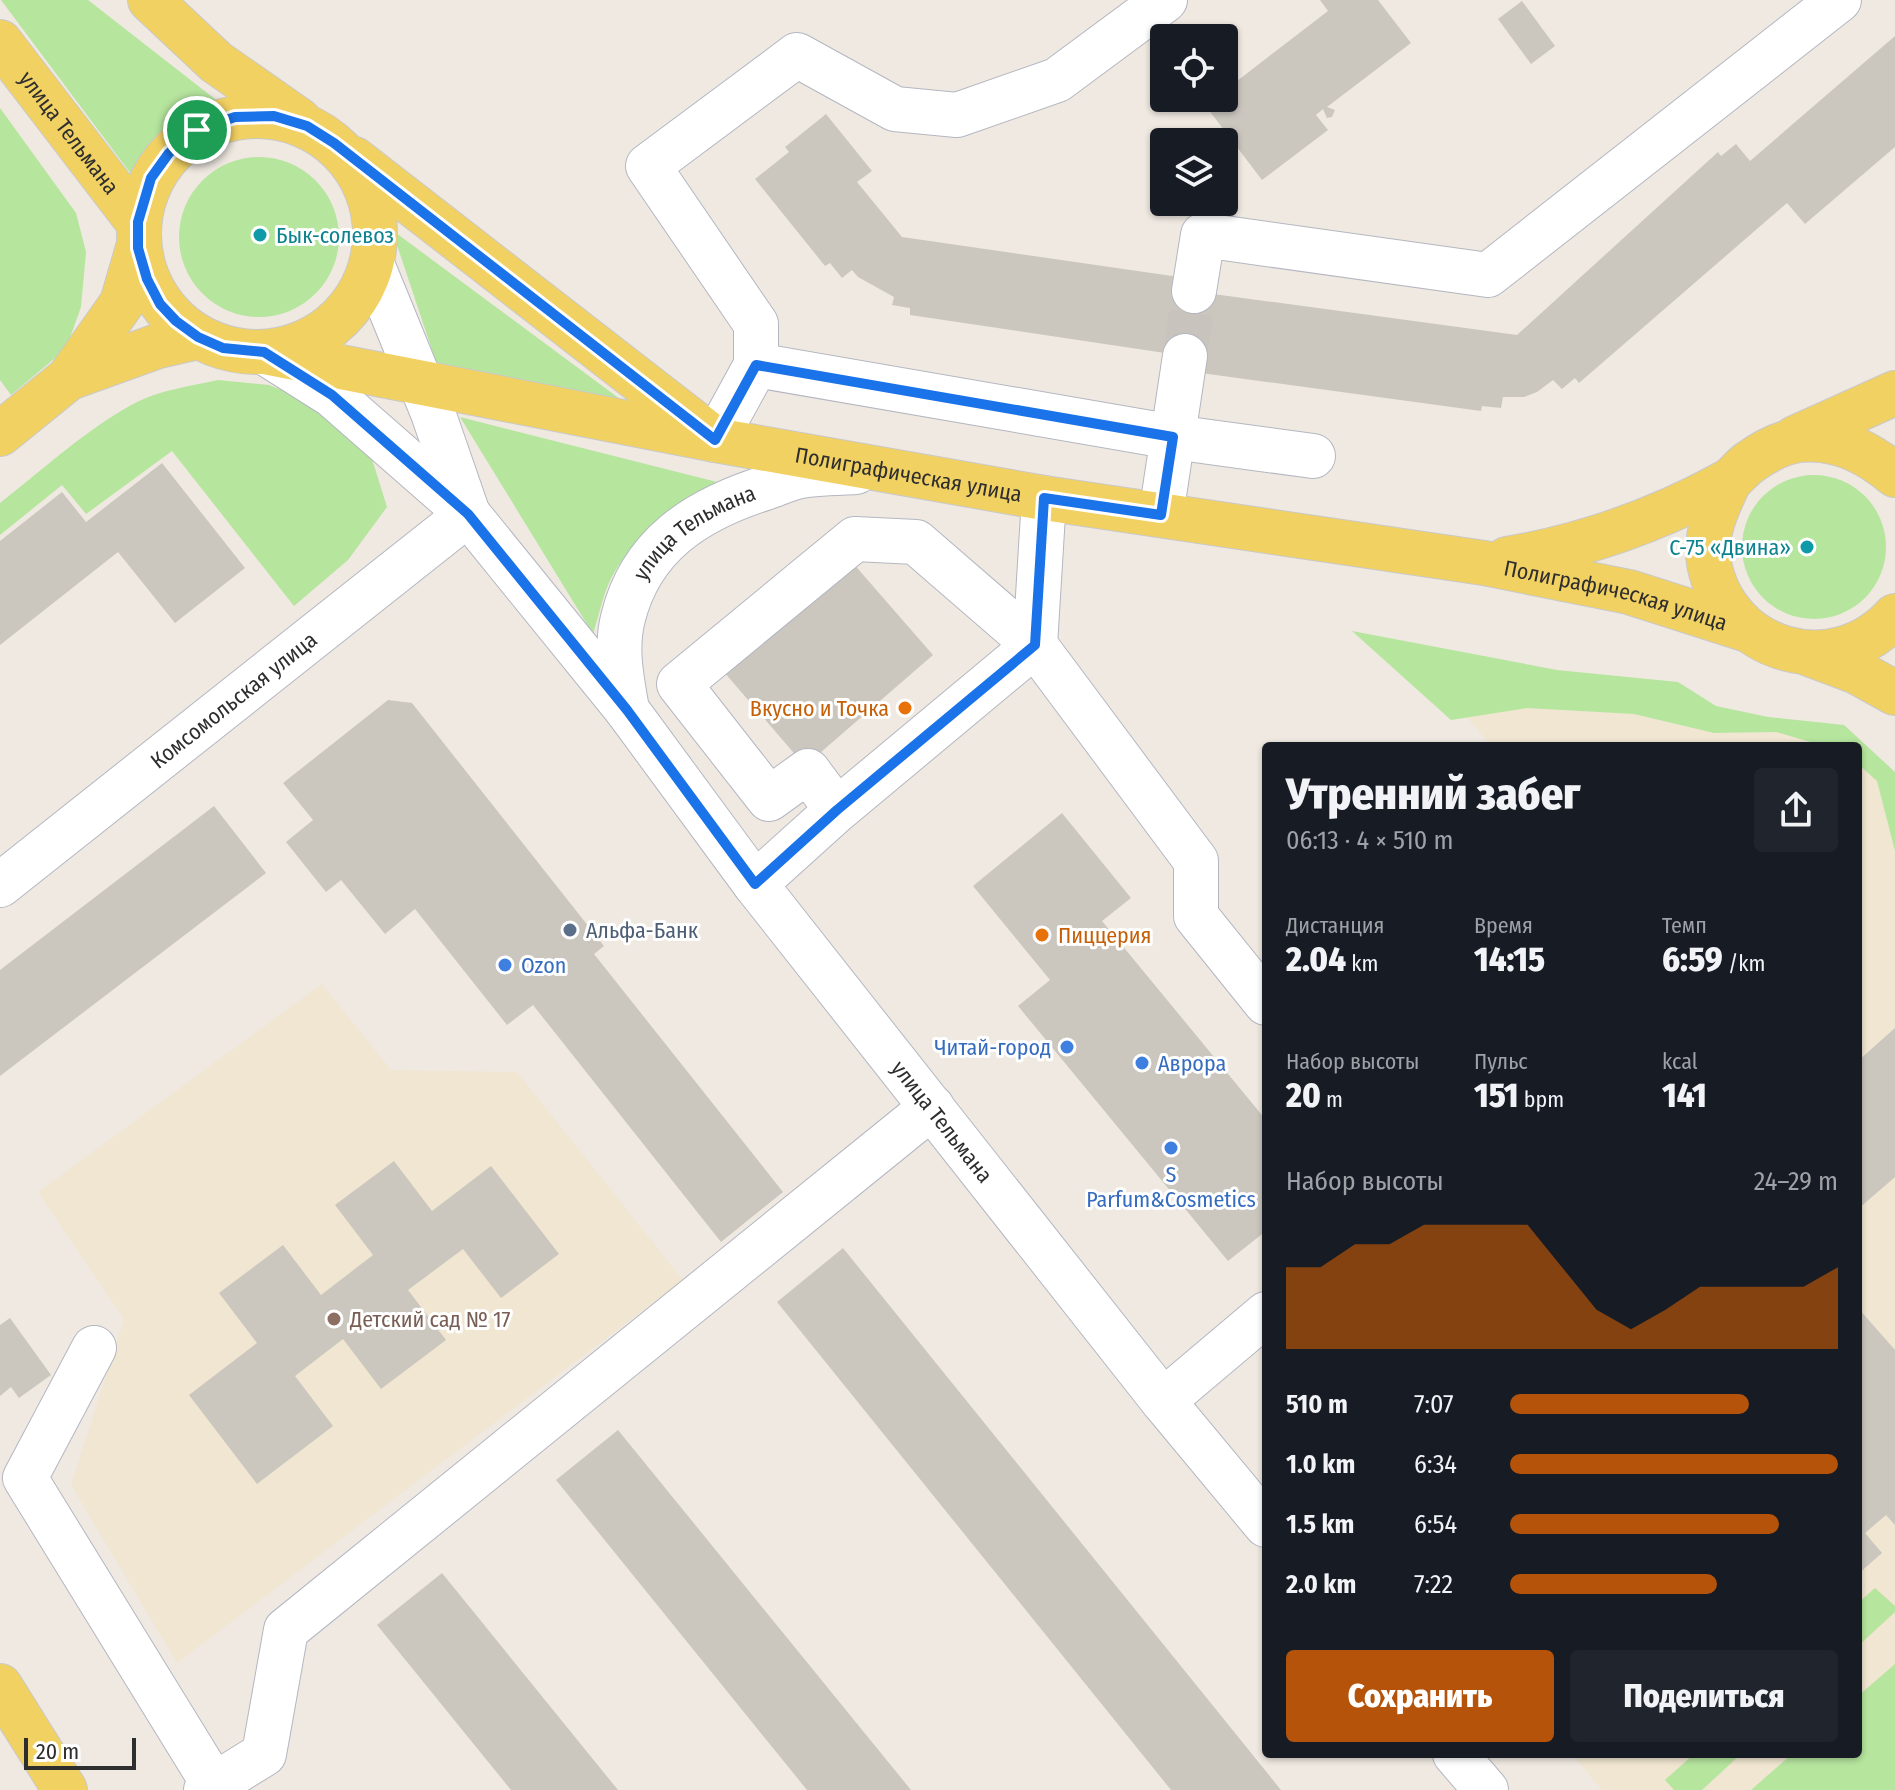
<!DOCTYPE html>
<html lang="ru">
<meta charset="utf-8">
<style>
:root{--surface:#171b24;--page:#20242c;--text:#f1f3f6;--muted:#9ea1a6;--accent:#b45309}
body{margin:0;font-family:"Fira Sans Condensed",sans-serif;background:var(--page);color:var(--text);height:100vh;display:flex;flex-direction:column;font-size:30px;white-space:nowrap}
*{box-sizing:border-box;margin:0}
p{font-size:26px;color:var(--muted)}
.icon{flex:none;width:44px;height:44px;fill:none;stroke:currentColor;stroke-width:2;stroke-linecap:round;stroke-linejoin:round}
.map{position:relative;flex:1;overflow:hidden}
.sheet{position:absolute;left:1262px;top:742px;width:600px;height:1016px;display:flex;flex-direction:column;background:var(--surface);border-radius:8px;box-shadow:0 2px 6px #0004}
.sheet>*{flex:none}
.buttons{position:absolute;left:1150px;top:24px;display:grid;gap:16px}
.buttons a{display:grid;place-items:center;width:88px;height:88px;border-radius:8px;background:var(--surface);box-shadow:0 2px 6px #0004;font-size:40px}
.scale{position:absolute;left:24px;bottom:20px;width:112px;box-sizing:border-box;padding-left:8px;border:4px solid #2e2e2e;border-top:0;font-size:22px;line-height:28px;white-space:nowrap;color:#2e2e2e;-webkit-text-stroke:6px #fff;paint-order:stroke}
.pin{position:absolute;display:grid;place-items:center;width:68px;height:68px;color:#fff;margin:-34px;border:4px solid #fff;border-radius:50%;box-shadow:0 2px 8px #0007}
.round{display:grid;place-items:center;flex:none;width:84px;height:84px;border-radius:8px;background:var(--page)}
.overview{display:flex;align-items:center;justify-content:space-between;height:136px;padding:0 24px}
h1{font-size:44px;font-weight:800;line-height:60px}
.metrics{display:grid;grid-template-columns:repeat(3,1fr);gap:12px;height:136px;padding:8px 24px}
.metrics div{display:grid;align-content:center}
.metrics b{font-size:34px;font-weight:800}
.metrics small{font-size:22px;font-weight:400}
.metrics p{font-size:22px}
.chart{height:224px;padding:16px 24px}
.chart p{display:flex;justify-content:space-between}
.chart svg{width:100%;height:144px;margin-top:8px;fill:var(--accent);opacity:.7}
.primary-button{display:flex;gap:16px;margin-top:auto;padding:16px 24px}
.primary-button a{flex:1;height:92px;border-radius:8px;background:var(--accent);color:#fff;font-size:32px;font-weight:800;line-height:92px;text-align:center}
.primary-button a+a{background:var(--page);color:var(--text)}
ul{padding:0 24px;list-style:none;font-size:26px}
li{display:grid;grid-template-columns:128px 96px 1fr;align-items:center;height:60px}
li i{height:20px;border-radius:10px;background:var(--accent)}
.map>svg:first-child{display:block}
</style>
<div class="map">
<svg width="1895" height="1790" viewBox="0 0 1895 1790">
<rect width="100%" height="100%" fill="#efe9e1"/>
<!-- education -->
<g fill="#f0e6d1">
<polygon points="1527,708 1634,714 1714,733 1776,732 1824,746 1491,746 1467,717"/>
<polygon points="1858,764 1877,781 1895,851 1895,1664 1858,1696"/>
<polygon points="322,984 391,1070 517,1072 683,1280 177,1663 71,1485 124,1319 38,1192"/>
<polygon points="1572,1754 1792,1754 1751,1790 1602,1790"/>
</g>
<!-- green -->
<g fill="#b6e59e">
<polygon points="1,0 88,0 220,103 180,119 157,135 131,174"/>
<polygon points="0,108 76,213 86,252 81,307 66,349 11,395 0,380"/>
<circle cx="259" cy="237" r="80"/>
<polygon points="392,230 624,402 437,365"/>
<path d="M218 380 269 385 316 404 372 459 387 507 348 560 294 606 172 451 86 514 62 485 0 535V503C41 471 89 427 135 403 160 390 191 386 218 380Z"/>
<path d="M460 417 725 484C678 508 631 534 608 585 602 600 598 618 593 634Z"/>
<circle cx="1814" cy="547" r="72"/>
<polygon points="1352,631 1557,670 1678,682 1716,706 1768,717 1844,725 1895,772 1895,851 1877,781 1858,764 1858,746 1824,746 1776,732 1714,733 1634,714 1527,708 1451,720"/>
<polygon points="1875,1588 1895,1606 1895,1612 1858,1646 1858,1603"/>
<polygon points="1895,1664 1895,1790 1751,1790 1792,1754 1858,1754 1858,1696"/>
<polygon points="1694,1754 1741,1754 1702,1790 1674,1790 1665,1780"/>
</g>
<!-- building -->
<g fill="#cbc7bf">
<polygon points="1320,0 1378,0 1411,43 1327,107 1335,110 1332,117 1327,118 1323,109 1316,115 1328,130 1262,180 1205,105 1214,98 1224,98 1224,91 1328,11"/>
<polygon points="1522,1 1555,46 1531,64 1498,19"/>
<polygon points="1895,36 1895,147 1805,224 1787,203 1579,383 1575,378 1562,389 1553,380 1537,392 1524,397 1503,397 1501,408 1482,406 1481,411 1201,373 1185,356 910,315 910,308 892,305 894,297 858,277 852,270 842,278 830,263 825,266 755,179 789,152 785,147 826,114 872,171 857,182 902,237 1186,278 1184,290 1517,335 1718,152 1721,156 1736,144 1750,161"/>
<polygon points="162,463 245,568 175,623 118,552 0,645 0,541 62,492 86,522"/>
<polygon points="852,562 933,655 805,766 724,672"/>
<polygon points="388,700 412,703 604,946 594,954 783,1192 721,1242 533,1005 507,1025 415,909 385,934 341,880 326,892 286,842 313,820 283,783"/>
<polygon points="214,806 266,873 0,1076 0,970"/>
<polygon points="1062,813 1131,898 1102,921 1266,1120 1266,1231 1228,1261 1018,1006 1050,980 973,886"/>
<polygon points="1895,1028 1895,1177 1858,1209 1858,1061"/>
<polygon points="394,1161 432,1211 491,1166 559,1254 501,1298 463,1249 408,1290 446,1340 381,1389 343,1339 295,1376 333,1426 257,1484 189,1395 257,1343 219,1293 283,1245 321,1295 373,1255 335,1205"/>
<polygon points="843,1248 1281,1790 1171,1790 777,1302"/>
<polygon points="1858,1308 1895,1350 1895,1525 1886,1515 1865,1533 1882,1553 1858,1574"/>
<polygon points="10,1318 51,1375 19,1398 11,1387 0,1396 0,1325"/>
<polygon points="618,1430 911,1790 807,1790 556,1480"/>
<polygon points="442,1573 618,1790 511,1790 377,1625"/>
</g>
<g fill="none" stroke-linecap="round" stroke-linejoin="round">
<!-- minor-tunnel -->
<polyline stroke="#c8c4bd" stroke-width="44" stroke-dasharray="44 22" stroke-linecap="butt" points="1185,356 1194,291"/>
<defs>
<g id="minor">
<polyline points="372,264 433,413 468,514"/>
<polyline points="1194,291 1203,235 1488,275 1839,0"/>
<path id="s1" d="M264 352 332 395 468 514 627 710 755 884 1163 1401 1266 1525"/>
<polyline points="756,365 1173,437 1313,456"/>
<polyline points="715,440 756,365 756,324 648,166 797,55 895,109 957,115 1057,80 1165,0"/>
<polyline points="1044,498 1035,645 1196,861 1196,916 1266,1003"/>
<polyline points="1161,515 1185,356"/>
<path id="s2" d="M627 710C622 680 615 649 623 618 641 545 696 510 765 488 777 484 789 478 800 476 818 473 838 473 856 472"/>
<polyline points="755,884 837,810 1035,645 916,542 855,539 679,684 769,799 808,771 837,810"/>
<path id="s3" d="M0 885 468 514"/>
<polyline points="94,1348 25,1478 214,1785"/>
<polyline points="1163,1401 1266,1314"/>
<polyline points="1455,1754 1486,1790"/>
<polyline points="206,1790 264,1754 286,1630 932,1107"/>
</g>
<g id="major">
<polyline points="150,0 216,62 299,120"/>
<path id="s4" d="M0 42 138 222"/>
<circle cx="257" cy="234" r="118"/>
<polyline points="354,159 707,433"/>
<path id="s5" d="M264 352 715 440 1044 498 1484 563 1629 592 1748 630"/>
<polyline points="69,378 158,346 198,337"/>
<polyline points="0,434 69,378 122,303 138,248"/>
<polyline points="1795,438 1895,393"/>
<path d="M1730 480C1718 505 1704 534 1709 563 1726 653 1834 683 1895 616"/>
<path d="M1507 559C1584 546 1658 520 1727 482 1736 477 1741 468 1750 462 1764 452 1783 442 1800 440 1837 436 1868 452 1895 475"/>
<polyline points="1809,654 1857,672 1895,693"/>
<polyline points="0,1686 65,1790"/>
</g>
</defs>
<!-- minor casing -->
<use href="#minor" stroke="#b4b7c1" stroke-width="46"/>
<!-- major casing -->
<use href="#major" stroke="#c9c9c9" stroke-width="46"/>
<!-- minor -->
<use href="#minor" stroke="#fff" stroke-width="44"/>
<!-- major -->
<use href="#major" stroke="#f2d163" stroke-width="44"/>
</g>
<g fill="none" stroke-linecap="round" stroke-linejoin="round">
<defs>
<polygon id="route" points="274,116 307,126 334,143 715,440 756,365 1173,437 1161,515 1044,498 1035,645 837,810 755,884 627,710 468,514 332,395 264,352 223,348 198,337 176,321 160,304 147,279 138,248 138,222 151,178 169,153 197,130 235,117"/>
</defs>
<!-- route casing -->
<use href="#route" stroke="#fff" stroke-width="16"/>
<!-- route -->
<use href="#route" stroke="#1a73e8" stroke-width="10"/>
</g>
<!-- markers -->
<g fill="#0f9aa8" stroke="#fff" stroke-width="3">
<circle cx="260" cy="235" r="8"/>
<circle cx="1807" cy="547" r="8"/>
</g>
<g fill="#e8710a" stroke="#fff" stroke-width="3">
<circle cx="905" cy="708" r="8"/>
<circle cx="1042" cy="935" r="8"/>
</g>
<circle fill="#5c6f8a" stroke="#fff" stroke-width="3" cx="570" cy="930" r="8"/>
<g fill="#3f7fe0" stroke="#fff" stroke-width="3">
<circle cx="505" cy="965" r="8"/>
<circle cx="1067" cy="1047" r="8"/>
<circle cx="1142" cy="1063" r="8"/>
<circle cx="1171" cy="1148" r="8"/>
</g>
<circle fill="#8d6e63" stroke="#fff" stroke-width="3" cx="334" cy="1319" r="8"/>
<g text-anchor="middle" stroke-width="6" stroke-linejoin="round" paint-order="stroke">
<!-- street labels -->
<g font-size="22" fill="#2e2e2e" stroke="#fff">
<text dy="8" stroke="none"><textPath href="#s4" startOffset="114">улица Тельмана</textPath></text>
<text dy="8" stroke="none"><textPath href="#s5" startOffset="656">Полиграфическая улица</textPath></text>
<text dy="8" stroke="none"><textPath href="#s2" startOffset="210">улица Тельмана</textPath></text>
<text dy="8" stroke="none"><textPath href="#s5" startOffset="1374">Полиграфическая улица</textPath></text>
<text dy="8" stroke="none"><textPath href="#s3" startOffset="298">Комсомольская улица</textPath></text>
<text dy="8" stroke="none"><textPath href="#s1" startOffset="1032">улица Тельмана</textPath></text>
</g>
<!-- culture labels -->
<g font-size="22" fill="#0d838f" stroke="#fff" text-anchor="start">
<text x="276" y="243">Бык-солевоз</text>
<text x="1791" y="555" text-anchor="end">С-75 «Двина»</text>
</g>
<!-- food labels -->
<g font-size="22" fill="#c56008" stroke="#fff" text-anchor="end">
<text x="889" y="716">Вкусно и Точка</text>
<text x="1058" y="943" text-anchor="start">Пиццерия</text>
</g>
<!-- service labels -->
<g font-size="22" fill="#4e5e75" stroke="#fff" text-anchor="start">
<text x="586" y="938">Альфа-Банк</text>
</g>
<!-- shop labels -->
<g font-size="22" fill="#366cbe" stroke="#fff" text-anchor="start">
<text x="521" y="973">Ozon</text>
<text x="1051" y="1055" text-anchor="end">Читай-город</text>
<text x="1158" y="1071">Аврора</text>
<text x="1171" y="1182" text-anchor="middle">S<tspan x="1171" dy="25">Parfum&amp;Cosmetics</tspan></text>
</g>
<!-- education labels -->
<g font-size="22" fill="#785e54" stroke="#fff" text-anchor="start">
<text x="350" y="1327">Детский сад № 17</text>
</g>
</g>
</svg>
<div class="buttons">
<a><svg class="icon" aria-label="locate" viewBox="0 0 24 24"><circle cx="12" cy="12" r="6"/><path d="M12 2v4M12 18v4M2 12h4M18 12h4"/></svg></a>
<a><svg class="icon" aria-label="layers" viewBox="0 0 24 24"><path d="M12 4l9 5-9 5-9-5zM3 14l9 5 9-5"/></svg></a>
</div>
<div class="scale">20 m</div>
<div class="pin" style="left:197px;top:130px;background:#1e9e55"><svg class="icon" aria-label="arrive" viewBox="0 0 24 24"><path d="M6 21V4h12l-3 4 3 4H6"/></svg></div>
<section class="sheet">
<div class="overview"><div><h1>Утренний забег</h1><p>06:13 · 4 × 510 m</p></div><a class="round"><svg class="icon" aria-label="share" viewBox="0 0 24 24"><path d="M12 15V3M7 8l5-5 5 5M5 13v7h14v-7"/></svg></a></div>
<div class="metrics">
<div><p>Дистанция</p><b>2.04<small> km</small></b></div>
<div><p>Время</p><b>14:15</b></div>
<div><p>Темп</p><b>6:59<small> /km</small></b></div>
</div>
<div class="metrics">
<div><p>Набор высоты</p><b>20<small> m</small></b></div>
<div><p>Пульс</p><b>151<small> bpm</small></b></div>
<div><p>kcal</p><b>141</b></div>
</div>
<div class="chart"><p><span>Набор высоты</span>24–29 m</p>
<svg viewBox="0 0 160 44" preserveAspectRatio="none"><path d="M0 44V19L10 19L20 12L30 12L40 6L50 6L60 6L70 6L80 19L90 32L100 38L110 32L120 25L130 25L140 25L150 25L160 19V44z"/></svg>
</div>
<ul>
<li><b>510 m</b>7:07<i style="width:73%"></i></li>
<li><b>1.0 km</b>6:34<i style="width:100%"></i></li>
<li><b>1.5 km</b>6:54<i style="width:82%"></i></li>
<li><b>2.0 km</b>7:22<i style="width:63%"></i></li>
</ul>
<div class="primary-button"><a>Сохранить</a><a>Поделиться</a></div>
</section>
</div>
